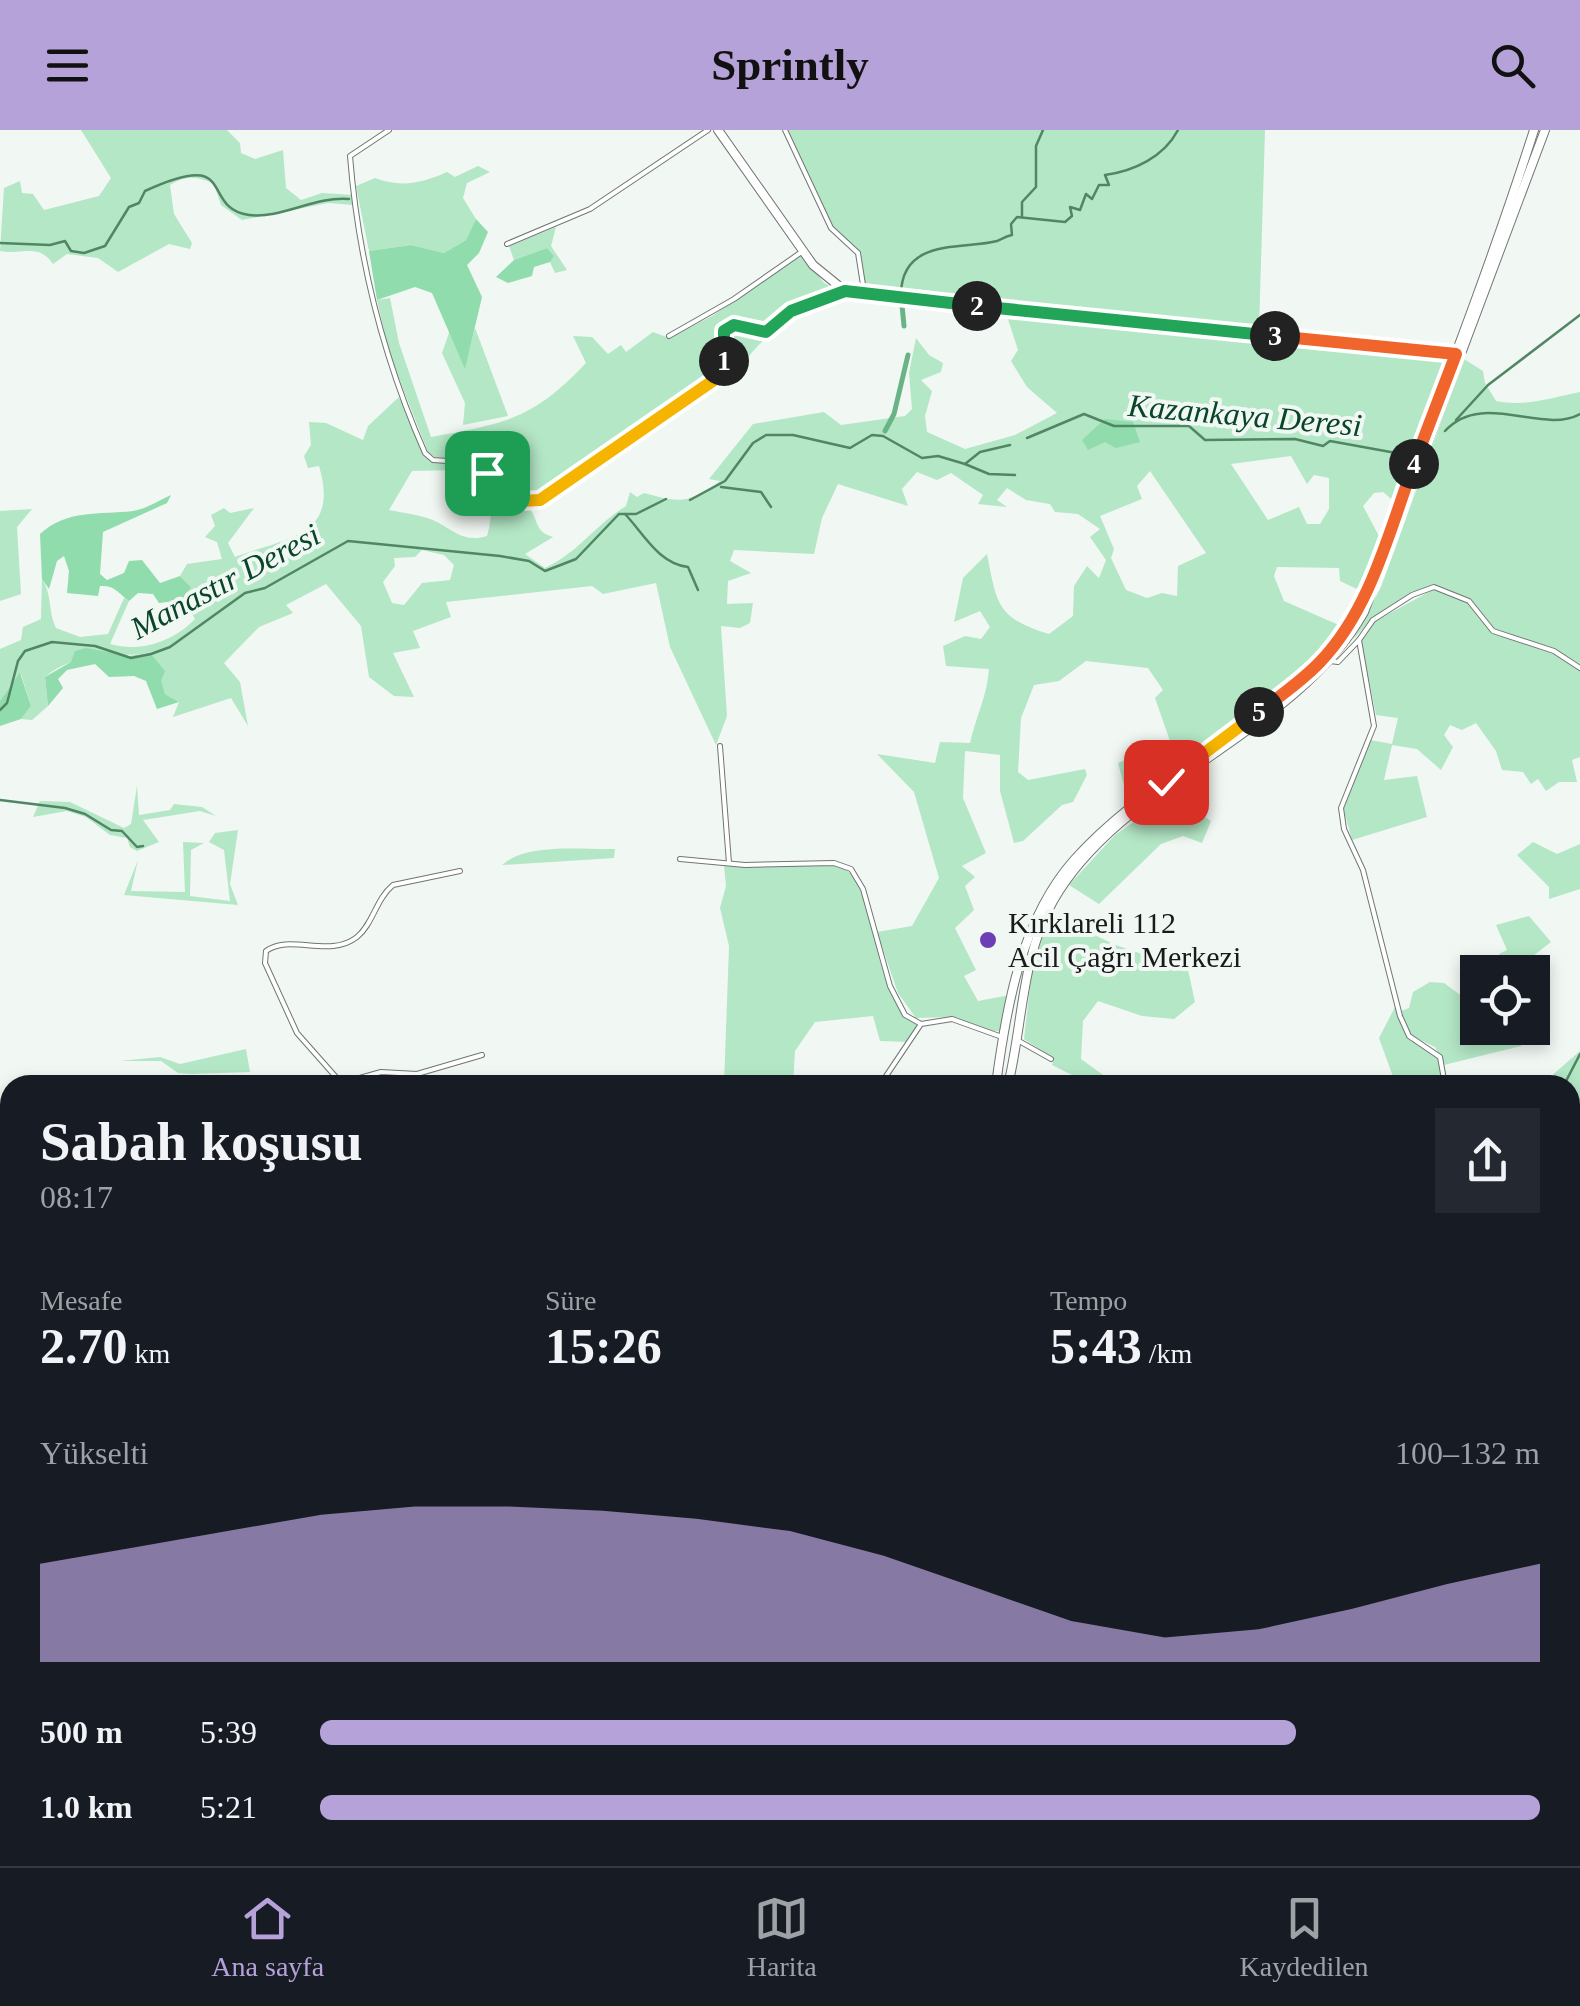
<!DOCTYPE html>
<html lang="tr">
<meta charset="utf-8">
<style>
:root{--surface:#171b24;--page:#242831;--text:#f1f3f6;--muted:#9ea1a6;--line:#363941;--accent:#b5a2d9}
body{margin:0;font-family:"Times New Roman",serif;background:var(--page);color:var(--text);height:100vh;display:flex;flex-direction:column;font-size:38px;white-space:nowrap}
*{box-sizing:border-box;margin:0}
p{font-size:32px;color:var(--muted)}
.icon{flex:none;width:55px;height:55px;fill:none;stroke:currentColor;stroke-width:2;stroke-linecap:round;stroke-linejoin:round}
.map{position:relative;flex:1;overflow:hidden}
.sheet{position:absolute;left:0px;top:945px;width:1580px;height:792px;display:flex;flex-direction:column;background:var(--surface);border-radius:30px 30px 0 0;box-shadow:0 5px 15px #0003}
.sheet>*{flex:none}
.buttons{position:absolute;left:1460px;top:825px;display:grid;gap:20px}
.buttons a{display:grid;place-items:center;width:90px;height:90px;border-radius:0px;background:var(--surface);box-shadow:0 5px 15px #0003;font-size:50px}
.pin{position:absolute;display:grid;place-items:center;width:85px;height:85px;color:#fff;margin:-42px;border-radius:20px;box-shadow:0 5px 15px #0006}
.km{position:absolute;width:50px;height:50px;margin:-25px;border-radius:50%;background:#222;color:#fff;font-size:28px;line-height:50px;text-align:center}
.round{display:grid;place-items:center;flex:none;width:105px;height:105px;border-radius:0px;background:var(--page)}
.head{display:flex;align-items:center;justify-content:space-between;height:170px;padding:0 40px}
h1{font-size:55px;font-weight:700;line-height:75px}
.metrics{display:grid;grid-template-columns:repeat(3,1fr);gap:15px;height:170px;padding:10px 40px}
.metrics div{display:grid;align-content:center}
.metrics b{font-size:50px;font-weight:700}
.metrics small{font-size:28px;font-weight:400}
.metrics p{font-size:28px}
.chart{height:280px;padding:20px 40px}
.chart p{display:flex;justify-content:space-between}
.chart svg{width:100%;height:180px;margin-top:10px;fill:var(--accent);opacity:.7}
ul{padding:0 40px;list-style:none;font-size:32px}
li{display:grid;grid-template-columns:160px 120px 1fr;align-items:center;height:75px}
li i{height:25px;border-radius:12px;background:var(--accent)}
header{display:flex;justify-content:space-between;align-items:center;height:130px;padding:0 40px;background:var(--accent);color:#111;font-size:45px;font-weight:700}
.dock{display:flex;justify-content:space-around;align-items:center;height:140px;border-top:2px solid var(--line);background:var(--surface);font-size:28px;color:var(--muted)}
.dock a{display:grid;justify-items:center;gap:5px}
.dock .selected{color:var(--accent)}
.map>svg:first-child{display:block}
</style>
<header><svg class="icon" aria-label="menu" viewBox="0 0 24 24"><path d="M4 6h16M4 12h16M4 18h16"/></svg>Sprintly<svg class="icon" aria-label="search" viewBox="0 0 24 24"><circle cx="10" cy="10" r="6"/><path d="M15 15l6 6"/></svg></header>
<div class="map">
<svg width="1580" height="1736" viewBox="0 0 1580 1736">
<rect width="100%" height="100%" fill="#f1f7f3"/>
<!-- green -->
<g fill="#b4e7c6" fill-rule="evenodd">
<path d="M81 0H227L240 13 241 23 255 29 283 20 286 58 301 70 322 63 354 65V75L328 73 242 90 221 75 214 54C198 46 186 45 170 55L174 84 192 113 190 119 169 114 118 142 98 128 67 124 53 134C39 113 22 125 0 121L4 58 20 51 22 63 33 64 44 80 99 66 111 48Z"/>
<polygon points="787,0 1265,0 1259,200 866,163 859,123 831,95"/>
<path d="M478 36 490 42 467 53 463 68 476 89 466 110 444 123 411 115 369 121 356 56 375 48C401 58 423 53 447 42L455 47Z"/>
<polygon points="556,97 551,116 567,140 555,143 550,132 553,125 547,118 514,130 509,116"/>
<path d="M802 124 824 153 843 163C803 174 766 202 742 235L555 359 528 371 496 351 479 332 435 327 428 322 389 223 377 170 390 168 399 213 431 307C506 293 532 290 586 233L573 206 592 207 608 224 621 215 626 222 653 202 669 208 712 186Z"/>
<path d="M1006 183 1417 221 1450 230 1395 372 1383 362 1374 363 1363 376 1380 408 1359 460 1340 451 1339 438 1277 437 1274 446 1284 471 1341 496C1302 548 1251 584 1200 623L1197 615H1176L1166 633 1139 642 1125 659 1118 633 1170 611 1155 568 1163 560 1148 538 1086 531 1059 551 1034 555 1021 588 1018 642 1028 650 1085 639 1087 645 1073 672 1062 675 1023 711 1014 713 1000 661V625L965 621 963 668 986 723 962 736 975 747 965 756 974 780 955 798 976 840 964 846 978 871 1010 865 1001 901H982L952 887 916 888 898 863 877 802 912 796 939 748 914 662 877 624 935 633 940 612 970 613C976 586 987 567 989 539L946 536 943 516 965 506 981 509 990 497 980 481 954 492 963 448 987 424C997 475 997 488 1049 504L1073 486 1074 456 1087 436 1099 448 1106 430 1090 407 1100 399 1078 384 1055 382 1050 374 1026 370 1007 358 997 370 1007 377 978 374 983 365 951 343 937 350 917 342 902 359 908 376 838 354 822 388 814 424 734 420 730 431 751 443 728 451 727 474 753 473 750 493 740 498 721 496 727 586 716 615 670 517 656 453 603 464 592 456 446 472 451 487 413 501 420 518 393 523 414 567 394 566 369 547 361 496 326 454 286 475 293 483 259 497 224 533 240 552 248 596 231 568 173 587 179 572 165 564 150 523C114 528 75 521 45 547L48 576 32 590 21 589 31 576 21 544 0 571V519L21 510 23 497 41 489 42 449C52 464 48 481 56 498L80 507 108 504 124 468 129 471 110 514C141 523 174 511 195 489L186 474 191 457 180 446 187 434 222 429 217 412 205 407 215 396 211 385 224 378 230 383 254 378 228 413 235 427C288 407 340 407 319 336L308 338 304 326 311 315 309 292 326 293 363 310 368 296 399 267 428 329 478 335C493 351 514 362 528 377 540 390 533 401 553 407L525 424 545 438C579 422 594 396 626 376L630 362 637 367 644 363C681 373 687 374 720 351L709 349 753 294 824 282 841 295 905 286 912 279 909 243 916 208 929 225 943 233 941 242 921 250 932 261 925 286 927 302 965 319 1015 305 1057 283 1027 257 1011 231 1018 220ZM1291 326 1307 354 1314 345 1329 348V379L1320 394H1307L1299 377 1268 390 1231 334ZM456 340C490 348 496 376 487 406 465 413 454 401 437 392 423 385 404 383 389 380L412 341ZM1150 341 1206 423 1178 436 1177 466 1162 463 1147 468 1126 460 1111 428 1114 419 1100 386 1142 369 1137 356ZM422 420 444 425 454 435 450 450 422 453 404 475 392 473 383 452 395 436 394 428 415 427Z"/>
<polygon points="475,198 508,286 463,295 465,273 442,223 450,200 465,237"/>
<path d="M1464 229 1483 241 1485 253 1496 271C1526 277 1550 268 1580 262V536L1554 520 1495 499 1469 468 1434 456 1411 462 1371 489 1353 510 1381 457Z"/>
<polygon points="32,379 17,397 21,464 0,471 0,381"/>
<polygon points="1434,459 1468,472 1493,503 1553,523 1580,539 1580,627 1572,630 1577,652 1559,652 1546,661 1538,649 1531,654 1523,642 1502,640 1496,621 1476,593 1462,600 1450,595 1444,605 1453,617 1441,640 1417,619 1392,615 1384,650 1417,646 1427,687 1352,710 1343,678 1370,610 1392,614 1398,588 1376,585 1361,511 1374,492"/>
<polygon points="137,656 139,685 170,680 174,674 202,677 216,686 200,681 143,690 159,712 137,721 130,717 127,708 110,705 86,687 67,681 33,687 40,671 70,672 124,698 131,694"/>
<polygon points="1159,674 1172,681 1186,674 1211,691 1202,713 1183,706 1161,714 1099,774 1069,755 1115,705"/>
<polygon points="238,700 230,754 238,775 124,765 138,730 131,761 185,762 183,712 204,713 191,720 190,766 230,771 224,720 209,712 215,703"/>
<polygon points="1533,712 1557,724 1580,714 1580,759 1549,769 1549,757 1517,725"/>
<path d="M615 719 614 728 502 735C527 712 583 720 615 719Z"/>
<path d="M724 735C756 738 814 727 842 738 879 753 869 870 918 895L908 912 880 911 873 886 815 892 795 921 793 955H724L729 816 720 778 726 756Z"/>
<polygon points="1051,783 1113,814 1188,840 1195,872 1174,889 1142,886 1098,871 1083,891 1081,929 1117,955 1092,955 1052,935 1054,929 1024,909 1032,839"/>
<polygon points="1529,786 1551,812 1529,829 1522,842 1505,842 1499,824 1507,820 1496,795"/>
<polygon points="1430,852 1444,853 1463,867 1477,863 1478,898 1530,898 1521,916 1444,935 1435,917 1410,905 1401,881 1409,878 1413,862"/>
<polygon points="1395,877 1407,907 1439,928 1443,955 1396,955 1379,908"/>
<polygon points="246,919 250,942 191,944 178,943 161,931 120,931 160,927 180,934"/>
<polygon points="1580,921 1580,981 1570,979 1570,955 1541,955"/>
<polygon points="1580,1211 1580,1329 1570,1328 1577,1304 1570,1289 1570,1213"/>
<polygon points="1391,1728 1524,1728 1528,1736 1395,1736"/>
</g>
<!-- forest -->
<g fill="#90dcac">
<polygon points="476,89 488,102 479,123 467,135 482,167 465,239 432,163 415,157 377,170 369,121 411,115 444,123 466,110"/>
<polygon points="547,118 554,126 550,132 534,137 532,146 508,153 496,147 514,130"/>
<polygon points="1105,289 1133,292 1140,312 1116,318 1105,312 1088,320 1082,310"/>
<path d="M171 365 167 373 103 402 100 444 107 450 124 443 129 431 142 430 160 453 180 446 191 457 186 474 184 470 159 473 153 464 138 463 129 471C118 463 115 455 100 456L98 466 67 463 69 441 64 426 57 431 49 459 42 449 40 404C67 379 99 385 133 381 146 379 160 370 171 365Z"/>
<polygon points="86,518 129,526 150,523 165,541 161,551 165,564 179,572 157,579 146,551 134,546 109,547 95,534 67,540 58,549 63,558 48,576 45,547 71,532 75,521"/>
<polygon points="20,543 31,576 21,589 0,596 0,571"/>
</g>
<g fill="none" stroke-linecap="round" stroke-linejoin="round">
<!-- stream -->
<g stroke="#518665" stroke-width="2.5">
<polyline points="1022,86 1022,72 1036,57 1036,16 1043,0"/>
<path d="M0 113 50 115 65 111 71 121 84 123 105 116 129 77 139 73 145 61C240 17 199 78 249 85 282 89 314 66 349 69"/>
<path d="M901 164C902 107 964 120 997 111 1002 109 1006 106 1012 105L1011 94 1017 87 1065 92 1072 86 1070 77 1080 80 1086 64 1092 69 1099 55H1109L1105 45C1134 41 1164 27 1178 0"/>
<polyline points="1456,290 1488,255 1580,185"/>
<path d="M1445 301C1482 260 1542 305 1580 284"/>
<polyline points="1027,308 1084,284 1114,296 1189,296 1205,310 1295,309 1323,316 1330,311 1407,325"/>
<polyline points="965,334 989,344 1015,345"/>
<polyline points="721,357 761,362 771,377"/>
<polyline points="690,370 725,351 753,313 766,305 793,305 850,318 872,305 883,306 922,328 938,326 965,334 980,322 1010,315"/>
<path d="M625 384C644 404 659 434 688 437L698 460"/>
<polyline points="0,580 7,573 18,531 25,521 52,512 95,516 131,528 151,524 170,517 245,463 265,458 348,411 500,426 529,431 545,441 576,429 619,384 636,384 666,369"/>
<polyline points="0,670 65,678 85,684 111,700 122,701 137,717 143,716"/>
<polyline points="1564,955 1580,924"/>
<polyline points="0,1055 10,1063"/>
<polyline points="1570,1328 1580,1329"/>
<polyline points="0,1380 10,1373"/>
<polyline points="298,1736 314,1729 325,1735 330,1728"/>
<polyline points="572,1736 577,1734"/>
</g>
<!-- canal -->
<g stroke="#69b486" stroke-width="5">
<polyline points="902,175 904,196"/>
<polyline points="885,301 894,284 908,225"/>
</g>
<defs>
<g id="street">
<path d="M389 0 350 26C358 128 384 230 425 323L433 330 478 333 496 353 526 373 555 361 714 251 724 242V201L744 194 766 202 791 181 845 161"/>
<polyline points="785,0 831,98 858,123 864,161"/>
<polyline points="507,114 590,79 708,0"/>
<polyline points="669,206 734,169 803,121"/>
<polyline points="1359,510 1373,490 1412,465 1434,457 1469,471 1493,501 1554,521 1580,538"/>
<polyline points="1330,531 1338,532 1359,510 1374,596 1341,678 1344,699 1363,740 1400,886 1409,906 1440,927 1445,955"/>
<polyline points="720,616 729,733"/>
<polyline points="680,729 745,735 834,733 851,739 863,759 890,856 905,885 921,894 952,889 1002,907"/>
<polyline points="1019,911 1051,929"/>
<polyline points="342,953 381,942 417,944 482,925"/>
<path d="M343 955 297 903 265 833 266 821C290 803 329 829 357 807 373 794 376 769 393 755L460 741"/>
<polyline points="880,955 921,894"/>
<polyline points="1570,1295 1574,1302 1570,1321"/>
<polyline points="1570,1365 1580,1366"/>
<polyline points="1570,1413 1580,1414"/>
<polyline points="1570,1436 1580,1474"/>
<polyline points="1570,1490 1580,1483"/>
<polyline points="1577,1503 1580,1503"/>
<polyline points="1570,1545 1580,1535"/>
<polyline points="1570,1574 1580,1591"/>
<polyline points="186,1736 208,1728"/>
</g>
<g id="secondary">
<polyline points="718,0 813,135 845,161 1455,224"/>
<path d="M996 955C1006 878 1021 790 1074 730 1120 678 1184 639 1239 597 1277 568 1317 542 1344 501 1378 452 1393 390 1414 334 1456 224 1498 113 1534 0"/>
<path d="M1008 955C1023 894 1021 828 1053 771 1122 650 1293 607 1364 482L1545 0"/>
<polyline points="1570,1569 1580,1563"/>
<polyline points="582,1736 583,1728"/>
<polyline points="589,1736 590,1728"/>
<polyline points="1312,1736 1328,1728"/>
</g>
</defs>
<!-- street casing -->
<use href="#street" stroke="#707672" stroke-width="6"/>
<!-- secondary casing -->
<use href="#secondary" stroke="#707672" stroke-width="10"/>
<!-- street -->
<use href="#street" stroke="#fff" stroke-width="4"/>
<!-- secondary -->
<use href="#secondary" stroke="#fff" stroke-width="8"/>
</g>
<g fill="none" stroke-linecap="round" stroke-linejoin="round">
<defs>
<polyline id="split-1" points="487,343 521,371 540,370 714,250 724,242 724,231"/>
<polyline id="split-2" points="724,231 724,201 734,195 766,202 791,181 845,161 977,176"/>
<polyline id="split-3" points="977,176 1275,206"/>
<polyline id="split-4" points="1275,206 1456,224 1414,334"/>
<path id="split-5" d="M1259 582C1280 566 1302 551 1320 532 1371 479 1389 401 1414 334"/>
<polyline id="split-6" points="1166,652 1259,582"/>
</defs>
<!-- split-1 casing -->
<use href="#split-1" stroke="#fff" stroke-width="20"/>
<!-- split-2 casing -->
<use href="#split-2" stroke="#fff" stroke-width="20"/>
<!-- split-3 casing -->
<use href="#split-3" stroke="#fff" stroke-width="20"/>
<!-- split-4 casing -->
<use href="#split-4" stroke="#fff" stroke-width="20"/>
<!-- split-5 casing -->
<use href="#split-5" stroke="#fff" stroke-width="20"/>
<!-- split-6 casing -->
<use href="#split-6" stroke="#fff" stroke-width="20"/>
<!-- split-1 -->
<use href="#split-1" stroke="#f5b400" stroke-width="12"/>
<!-- split-2 -->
<use href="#split-2" stroke="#22a559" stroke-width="12"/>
<!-- split-3 -->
<use href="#split-3" stroke="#22a559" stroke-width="12"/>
<!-- split-4 -->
<use href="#split-4" stroke="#f0652b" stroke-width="12"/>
<!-- split-5 -->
<use href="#split-5" stroke="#f0652b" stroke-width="12"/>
<!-- split-6 -->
<use href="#split-6" stroke="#f5b400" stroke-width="12"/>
</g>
<!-- markers -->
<circle fill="#6c3fb6" stroke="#f1f7f3" stroke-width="4" cx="988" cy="810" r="10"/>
<g text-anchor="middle" stroke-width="8" stroke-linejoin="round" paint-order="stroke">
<!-- poi labels -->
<g font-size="30" fill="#181b19" stroke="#f1f7f3" text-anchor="start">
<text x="1008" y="803">Kırklareli 112<tspan x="1008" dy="34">Acil Çağrı Merkezi</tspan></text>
</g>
<!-- water labels -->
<g font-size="32" font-style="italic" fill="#094528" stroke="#f1f7f3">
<text transform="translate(1245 285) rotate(5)" y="11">Kazankaya Deresi</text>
<text transform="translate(225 451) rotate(-28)" y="11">Manastır Deresi</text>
</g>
</g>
</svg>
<div class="buttons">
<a><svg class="icon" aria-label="locate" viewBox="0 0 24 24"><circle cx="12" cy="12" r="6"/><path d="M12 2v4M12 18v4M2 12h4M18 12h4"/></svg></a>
</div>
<div class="pin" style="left:487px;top:343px;background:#1e9e55"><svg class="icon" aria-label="arrive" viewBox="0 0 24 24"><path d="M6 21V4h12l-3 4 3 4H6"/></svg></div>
<div class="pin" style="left:1166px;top:652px;background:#d93025"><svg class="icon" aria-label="check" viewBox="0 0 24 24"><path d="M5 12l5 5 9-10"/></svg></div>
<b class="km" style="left:724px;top:231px">1</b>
<b class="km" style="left:977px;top:176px">2</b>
<b class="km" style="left:1275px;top:206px">3</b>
<b class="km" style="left:1414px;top:334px">4</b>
<b class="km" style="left:1259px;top:582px">5</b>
<section class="sheet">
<div class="head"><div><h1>Sabah koşusu</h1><p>08:17</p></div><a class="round"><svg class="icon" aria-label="share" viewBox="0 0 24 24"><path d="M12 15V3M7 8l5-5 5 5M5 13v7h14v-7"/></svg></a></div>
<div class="metrics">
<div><p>Mesafe</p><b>2.70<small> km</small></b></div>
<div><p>Süre</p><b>15:26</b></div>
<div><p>Tempo</p><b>5:43<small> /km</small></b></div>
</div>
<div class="chart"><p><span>Yükselti</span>100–132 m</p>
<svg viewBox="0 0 160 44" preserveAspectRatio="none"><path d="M0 44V20L10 16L20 12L30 8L40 6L50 6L60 7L70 9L80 12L90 18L100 26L110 34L120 38L130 36L140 31L150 25L160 20V44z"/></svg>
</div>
<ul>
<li><b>500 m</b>5:39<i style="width:80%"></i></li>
<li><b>1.0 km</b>5:21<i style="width:100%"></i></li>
</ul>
</section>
</div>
<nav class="dock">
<a class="selected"><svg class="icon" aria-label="home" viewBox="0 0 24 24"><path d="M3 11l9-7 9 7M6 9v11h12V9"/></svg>Ana sayfa</a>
<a><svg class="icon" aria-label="map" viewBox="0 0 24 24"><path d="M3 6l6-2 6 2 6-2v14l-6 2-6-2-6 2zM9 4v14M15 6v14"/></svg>Harita</a>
<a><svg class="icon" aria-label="saved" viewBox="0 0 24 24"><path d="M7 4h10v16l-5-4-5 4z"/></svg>Kaydedilen</a>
</nav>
